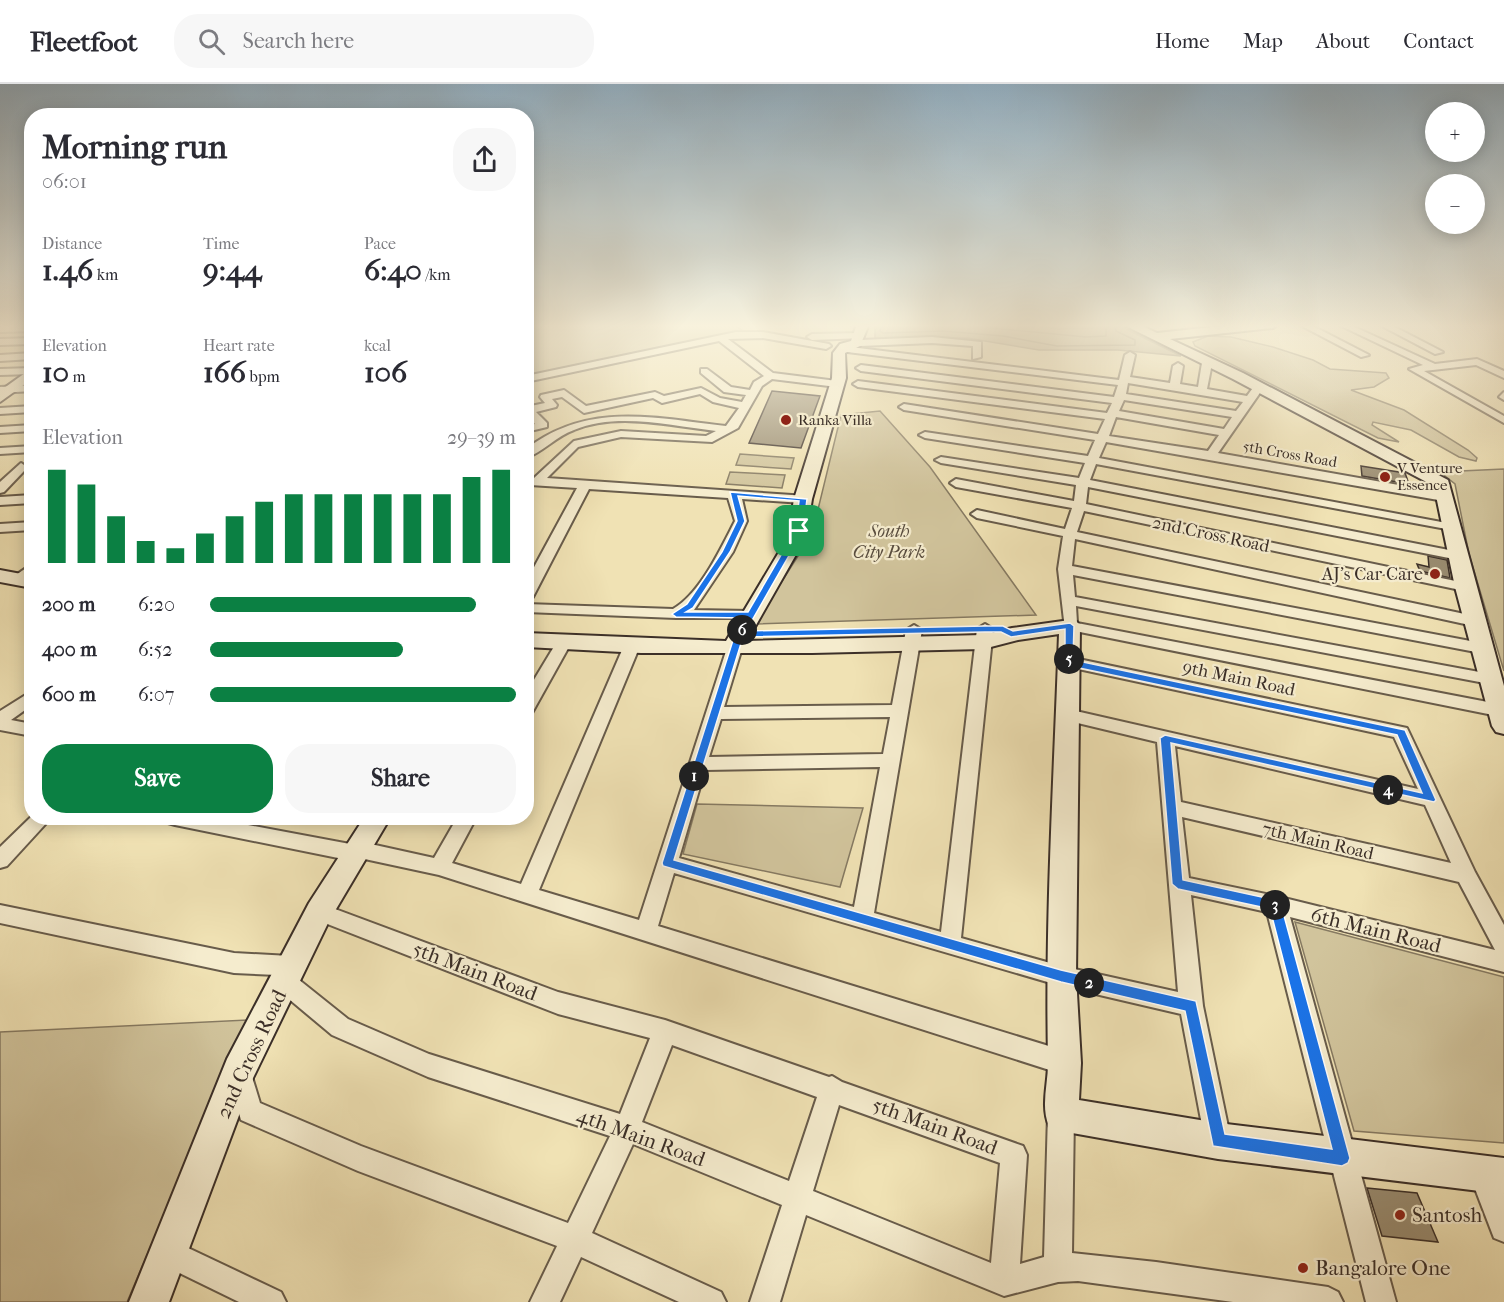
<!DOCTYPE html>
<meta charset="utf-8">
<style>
:root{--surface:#fff;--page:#f7f7f7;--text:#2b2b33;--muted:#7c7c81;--line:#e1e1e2;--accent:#0b8043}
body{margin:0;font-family:"IM FELL French Canon",serif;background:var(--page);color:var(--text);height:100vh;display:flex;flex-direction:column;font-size:22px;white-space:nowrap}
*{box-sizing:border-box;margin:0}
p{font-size:20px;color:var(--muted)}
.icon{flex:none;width:33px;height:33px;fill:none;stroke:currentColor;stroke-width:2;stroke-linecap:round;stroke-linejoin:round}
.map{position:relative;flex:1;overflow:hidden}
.panel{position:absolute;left:24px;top:24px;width:510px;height:717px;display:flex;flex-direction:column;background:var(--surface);border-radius:24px;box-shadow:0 3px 15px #0003}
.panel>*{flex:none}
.buttons{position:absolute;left:1425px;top:18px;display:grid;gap:12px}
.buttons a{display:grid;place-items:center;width:60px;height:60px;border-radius:50%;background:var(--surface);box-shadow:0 3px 15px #0003;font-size:30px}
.pin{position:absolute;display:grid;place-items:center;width:51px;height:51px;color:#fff;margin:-26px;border-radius:12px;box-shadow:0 3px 9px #0006}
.km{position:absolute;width:30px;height:30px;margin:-15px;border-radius:50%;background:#222;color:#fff;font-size:16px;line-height:30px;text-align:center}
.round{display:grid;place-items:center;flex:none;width:63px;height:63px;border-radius:24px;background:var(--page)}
.headline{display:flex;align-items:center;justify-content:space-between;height:102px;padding:0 18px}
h1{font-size:33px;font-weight:800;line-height:45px}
.stats{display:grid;grid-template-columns:repeat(3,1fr);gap:9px;height:102px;padding:6px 18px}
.stats div{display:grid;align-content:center}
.stats b{font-size:30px;font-weight:800}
.stats small{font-size:16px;font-weight:400}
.stats p{font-size:16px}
.chart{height:168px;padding:12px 18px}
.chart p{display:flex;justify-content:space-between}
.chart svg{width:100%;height:108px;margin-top:6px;stroke:var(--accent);stroke-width:6}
.primary-button{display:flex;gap:12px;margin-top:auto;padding:12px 18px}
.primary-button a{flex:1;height:69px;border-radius:24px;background:var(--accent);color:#fff;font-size:24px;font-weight:800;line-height:69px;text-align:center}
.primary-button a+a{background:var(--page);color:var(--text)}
ul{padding:0 18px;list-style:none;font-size:20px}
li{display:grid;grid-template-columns:96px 72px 1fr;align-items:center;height:45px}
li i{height:15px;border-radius:8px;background:var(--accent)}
header{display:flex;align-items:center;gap:36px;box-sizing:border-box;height:84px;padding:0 30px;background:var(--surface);border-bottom:2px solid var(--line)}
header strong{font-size:28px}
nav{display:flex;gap:33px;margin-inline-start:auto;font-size:21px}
.search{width:420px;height:54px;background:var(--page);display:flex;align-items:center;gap:15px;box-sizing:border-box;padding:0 21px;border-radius:24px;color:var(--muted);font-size:22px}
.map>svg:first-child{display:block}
</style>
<header>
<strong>Fleetfoot</strong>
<div class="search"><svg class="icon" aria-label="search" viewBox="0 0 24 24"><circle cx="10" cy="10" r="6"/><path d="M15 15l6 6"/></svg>Search here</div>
<nav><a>Home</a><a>Map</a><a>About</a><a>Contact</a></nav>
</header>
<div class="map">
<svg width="1504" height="1218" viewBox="0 0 1504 1218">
<rect width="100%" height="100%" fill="#f0e2b4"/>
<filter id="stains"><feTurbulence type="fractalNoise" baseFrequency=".00333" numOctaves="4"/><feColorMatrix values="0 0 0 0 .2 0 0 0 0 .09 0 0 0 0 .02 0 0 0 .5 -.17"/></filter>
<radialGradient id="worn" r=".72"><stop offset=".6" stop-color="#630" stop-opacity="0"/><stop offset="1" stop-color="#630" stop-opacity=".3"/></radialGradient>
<!-- green -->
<g fill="#d1c49c" stroke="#867a62" stroke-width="1.5">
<polygon points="526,240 733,240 746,249 527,292"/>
<polygon points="1208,252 1231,253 1273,263 1313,276 1330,285 1386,289 1389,294 1374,303 1351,306 1404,326 1468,366 1477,374 1476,377 1459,373 1411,346 1373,338 1372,341 1399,358 1378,354 1195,262 1193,258"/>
<polygon points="880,327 930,383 1036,531 755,540 812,450 841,331"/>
<polygon points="740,370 794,374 791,385 736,381"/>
<polygon points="1504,385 1504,587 1469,470 1455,400 1440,388"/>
<polygon points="730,388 785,391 782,404 726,400"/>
<polygon points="697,720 863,724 840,803 683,770"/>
<polygon points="1295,838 1504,893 1504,1059 1354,1047"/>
<polygon points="247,936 127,1218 0,1218 0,948"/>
</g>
<!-- water -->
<polygon fill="#b2a584" stroke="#82765f" stroke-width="1.5" points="875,240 1116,240 1181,272 1118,266 1039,266 967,254 880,255 875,255"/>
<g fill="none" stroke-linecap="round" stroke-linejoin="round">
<!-- shore -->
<g stroke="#766a56" stroke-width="1.5">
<polyline points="881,240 880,247 883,249 943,247 1003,252 1057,262 1135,261 1135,256 1116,247 1114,240"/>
<polyline points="949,240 1086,253 1106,252 1106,240"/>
<polyline points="1023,240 1058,245 1095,244 1097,240"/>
</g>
</g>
<!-- building -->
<g fill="#998c71" stroke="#3b2f28" stroke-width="1.5">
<polygon points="772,307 820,312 801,364 749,359"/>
<polygon points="1361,382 1405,389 1409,400 1362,392"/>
<polygon points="1428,472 1447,476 1450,494 1420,487 1417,480 1429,483"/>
<polygon points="1367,1104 1417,1109 1438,1158 1382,1152"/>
</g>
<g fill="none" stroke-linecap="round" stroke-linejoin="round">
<defs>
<g id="street">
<polygon points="1298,240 1309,240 1369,271 1361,273"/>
<polygon points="1337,240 1348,240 1435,280 1477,275 1504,287 1504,294 1476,281 1424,287 1504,332 1504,339 1409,285 1423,281"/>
<polygon points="1378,240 1389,240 1443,268 1435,270"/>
<polygon points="32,241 32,247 0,248 0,242"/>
<path d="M736 248H763L829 260 831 262 826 265 763 254 728 255 773 289 837 297 842 300 837 303 772 295 762 302 738 344 712 358 621 353 578 363 547 394 807 412V418L803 419 742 415 747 437 733 468 694 526 750 527 755 528 757 531 755 534H676L526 528V520L673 525C700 510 721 464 735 437L728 414 589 405 533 513 526 517V498L577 404 530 401 526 400V394H534L574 357 621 347 706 352 716 347C671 342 617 328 574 346 556 352 542 369 526 374V365C588 317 655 334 726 342L739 324 713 318 700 310 662 319 653 314 584 329 562 313 552 315 557 321 556 323 536 328 547 339V343L526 348V342L535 340 526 331V323L545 319 540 313 541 311 564 306 586 322 655 308 664 312 701 304 720 314 742 318 746 311 724 308 701 289V285H707L731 303 750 306 754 298 764 292 719 257 526 298V292Z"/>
<polygon points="859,249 864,252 862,254 812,256 807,253 812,250"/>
<polygon points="932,253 981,258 981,273 973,275 973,262 932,259 860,262 855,259 860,256"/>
<polygon points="32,254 32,260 0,261 0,255"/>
<path d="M842 262 1119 296 1125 271 1130 268 1135 271 1130 293 1170 299 1173 282 1178 279 1183 282 1180 300 1198 303 1202 279 1207 276 1212 279 1207 305 1247 312 1255 301H1263L1264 303 1218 369 1444 409 1450 413 1444 417 1106 358 1099 374 1452 440 1459 444 1457 447 1096 380 1090 396 1459 468 1466 472 1464 475 1459 476 1088 403 1086 420 1465 499 1470 500 1472 503 1470 506 1465 507 1084 427 1077 448 1474 532 1479 534 1482 537 1479 540 1474 542 1075 455 1072 482 1481 559 1489 564 1487 567 1481 569 1073 491 1075 513 1490 590 1496 591 1498 595 1496 599 1490 600 1076 522 1077 539 1498 620 1504 622V630L1498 632 1065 545 1058 485 1063 452 977 434 971 430 977 426 1065 445 1072 424 956 403 950 399 956 395 1074 417 1076 401 941 379 935 376 941 373 1079 394 1085 379 925 354 919 351 925 348 1088 372 1095 356 904 326 899 323 904 320 1098 350 1105 335 858 303 853 300 858 297 1107 329 1112 319 861 287 856 284 861 281 1114 313 1118 301 839 267V263ZM1128 299 1243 318 1236 327 1126 310ZM1124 316 1232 333 1224 345 1119 327ZM1116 333 1219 351 1208 367 1109 352Z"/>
<polygon points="32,269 32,275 0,277 0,271"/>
<polygon points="32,284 32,290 0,291 0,285"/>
<polygon points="32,301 32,307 0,309 0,303"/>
<polygon points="1504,308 1504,316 1499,313"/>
<polygon points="32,322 32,328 0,330 0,324"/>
<polygon points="32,341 32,347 0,349 0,343"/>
<polygon points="32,362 32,368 0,370 0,364"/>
<polygon points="21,379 27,383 25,386 4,408 0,409 0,398"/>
<polygon points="32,411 32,419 0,421 0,413"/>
<polygon points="32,438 32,446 0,448 0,440"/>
<polygon points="32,480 32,492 23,499 13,499 11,496 13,493"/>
<path d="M985 540 993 545 961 854 1061 882 1178 908 1157 658 1061 635 1059 631 1061 627 1067 625 1418 705 1394 653 1069 583 1063 582 1061 578 1063 574 1069 573 1407 644 1475 788 1504 841V888L1290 833 1396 1218H1366L1267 828 1191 811 1203 922 1231 1057 1227 1066 1218 1070 1209 1066 1205 1057 1181 930 1061 902 674 789 658 842 1065 967 1074 971 1077 979 1074 987 1065 991 439 791 360 774 353 777 175 741 168 739 165 734H211L350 760 357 757 434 774 457 734H476L452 779 521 800 623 564 631 559 639 564 539 806 639 836 728 561 734 559 742 564 724 623 892 621 906 546 914 541 922 546 874 829 941 848 977 545ZM890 633 883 670 709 673 721 635ZM1175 662 1425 721 1451 779 1181 718ZM880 683 854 823 679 774 705 686ZM1182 733 1459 798 1495 866 1276 812 1189 794Z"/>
<polygon points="563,554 571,559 532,629 526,631 526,609 558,556"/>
<polygon points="32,607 32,621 11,636 32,640 32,652 0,646 0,627"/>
<polygon points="32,732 51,734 7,782 0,784 0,763"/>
<path d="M319 819 558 908 665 936 829 993 832 992 842 998 1023 1062 1027 1071 1020 1180 1044 1173 1048 1030 1052 1021 1061 1017 1070 1021 1074 1030 1072 1169 1156 1178 1328 1203 1338 1208 1343 1218H1233L1078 1197 1058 1198 1004 1212 806 1131 780 1218H750L782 1121 633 1060 592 1149 721 1208 726 1218H679L581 1173 560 1218H530L557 1162 358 1087 241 1036 228 992 231 983 240 980 249 983 260 1019 361 1062 568 1139 610 1052 428 993 332 951 277 905 274 898 277 891 234 889 0 839V821L234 869 290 872 298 875 301 882 298 889 293 891 348 935 429 970 620 1030 650 954 558 930 312 834 308 828 312 822ZM672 961 817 1013 789 1097 642 1038ZM839 1021 1000 1079 991 1179 813 1107Z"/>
<polygon points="1482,1076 1491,1080 1504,1110 1504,1158 1494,1154 1469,1089 1473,1080"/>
<polygon points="167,1154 281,1208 286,1218 239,1218 157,1178 153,1168 157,1158"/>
</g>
<g id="secondary">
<path d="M857 240H869L860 262 845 269 846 294 812 415 806 453 747 557 983 551 1012 544 1070 536 1077 538 1080 542 1076 892 1081 979 1079 1016 1218 1039 1504 1074V1110L1218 1075 1061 1047 1049 1042C1040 1021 1049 998 1048 975 1045 833 1054 691 1059 550L1018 556 983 565 812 569H641L526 563V549L726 557 788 453 794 415 832 294 833 269 840 260 851 257Z"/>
<polygon points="1122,240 1138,240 1157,249 1240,240 1279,240 1273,244 1170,255 1243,289 1448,396 1504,602 1504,650 1496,648 1492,642 1455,503 1434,402 1233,295"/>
<polygon points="32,284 32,295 0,318 0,307"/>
<polygon points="0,486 32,492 32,504 0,498"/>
<polygon points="364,734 390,734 329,837 253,994 169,1218 129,1218 227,975 309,819"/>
</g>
</defs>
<!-- street casing -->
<use href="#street" stroke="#685c4b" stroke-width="4"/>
<!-- secondary casing -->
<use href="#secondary" stroke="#3b2f28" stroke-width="4"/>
<!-- street -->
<use href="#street" fill="#f5ecce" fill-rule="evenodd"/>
<!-- secondary -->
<use href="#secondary" fill="#f5ecce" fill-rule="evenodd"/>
</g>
<!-- sky -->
<linearGradient id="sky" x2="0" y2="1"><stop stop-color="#92aec0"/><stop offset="0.59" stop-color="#f8f2dd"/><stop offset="1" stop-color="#f8f2dd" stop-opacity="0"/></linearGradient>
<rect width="1504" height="410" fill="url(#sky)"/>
<!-- route -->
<path fill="#1a73e8" stroke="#fff" stroke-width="1.5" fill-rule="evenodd" d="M730 408 807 415 803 447 746 547 985 542H1003L1013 547 1070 539 1074 542 1073 576 1405 646 1436 716 1434 718 1171 659 1183 796 1280 817 1350 1074 1348 1079 1342 1082 1213 1062 1185 927 1061 898 663 782 662 779 735 550 744 534 676 533 672 530 687 520 722 468 737 437ZM738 412 799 417 795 447 748 528H686L693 524 730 468 745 437ZM1065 545V581L1397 651 1422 709 1165 651 1160 654 1172 800 1178 805 1270 825 1332 1065 1225 1050 1196 917 1061 886 674 776 743 553 985 548H1001L1011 553Z"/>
<!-- markers -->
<g fill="#8f2418" stroke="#f5ecce" stroke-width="2">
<circle cx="786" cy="336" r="6"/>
<circle cx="1385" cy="393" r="6"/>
<circle cx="1435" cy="490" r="6"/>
<circle cx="1400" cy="1131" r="6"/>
<circle cx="1303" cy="1184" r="6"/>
</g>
<g text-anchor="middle" stroke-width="4.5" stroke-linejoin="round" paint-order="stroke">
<!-- far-poi labels -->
<g font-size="15" fill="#3b2f28" stroke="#f5ecce" text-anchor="start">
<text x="798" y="341">Ranka Villa</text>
<text x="1397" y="389">V Venture<tspan x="1397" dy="17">Essence</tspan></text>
</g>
<!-- far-street labels -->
<g font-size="15" fill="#3b2f28" stroke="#f5ecce">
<text transform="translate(1290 370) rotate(10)" y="5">5th Cross Road</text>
</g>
<!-- park labels -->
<g font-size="18" font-style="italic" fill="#594d3f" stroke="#f5ecce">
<text x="889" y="453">South<tspan x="889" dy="21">City Park</tspan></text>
</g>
<!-- street labels -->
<g font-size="18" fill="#3b2f28" stroke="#f5ecce">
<text transform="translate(1211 450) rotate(12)" y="6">2nd Cross Road</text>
<text transform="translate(1239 594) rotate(12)" y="6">9th Main Road</text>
<text transform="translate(1318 757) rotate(13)" y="6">7th Main Road</text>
</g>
<!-- poi labels -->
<g font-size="18" fill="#3b2f28" stroke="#f5ecce" text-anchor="end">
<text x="1423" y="496">AJ's Car Care</text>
</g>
<!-- near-street labels -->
<g font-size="21" fill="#3b2f28" stroke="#f5ecce">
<text transform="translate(1376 846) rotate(14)" y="7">6th Main Road</text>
<text transform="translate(475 887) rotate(21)" y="7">5th Main Road</text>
<text transform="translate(251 970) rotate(-65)" y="7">2nd Cross Road</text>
<text transform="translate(935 1042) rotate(20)" y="7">5th Main Road</text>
<text transform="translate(641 1053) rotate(20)" y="7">4th Main Road</text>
</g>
<!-- near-poi labels -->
<g font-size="21" fill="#3b2f28" stroke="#f5ecce" text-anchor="start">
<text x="1412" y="1138">Santosh</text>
<text x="1315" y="1191">Bangalore One</text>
</g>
</g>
<rect width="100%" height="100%" filter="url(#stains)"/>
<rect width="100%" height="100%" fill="url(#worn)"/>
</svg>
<div class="buttons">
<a>+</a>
<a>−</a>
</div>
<div class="pin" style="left:799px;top:447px;background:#1e9e55"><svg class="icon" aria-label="arrive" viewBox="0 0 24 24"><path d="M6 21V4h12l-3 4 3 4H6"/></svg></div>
<b class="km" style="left:694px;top:692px">1</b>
<b class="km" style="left:1089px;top:899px">2</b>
<b class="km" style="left:1275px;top:821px">3</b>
<b class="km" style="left:1388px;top:706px">4</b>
<b class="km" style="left:1069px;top:575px">5</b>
<b class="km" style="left:742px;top:546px">6</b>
<section class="panel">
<div class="headline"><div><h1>Morning run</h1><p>06:01</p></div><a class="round"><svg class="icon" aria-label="share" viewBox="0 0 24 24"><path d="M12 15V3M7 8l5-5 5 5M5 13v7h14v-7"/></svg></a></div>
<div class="stats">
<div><p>Distance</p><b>1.46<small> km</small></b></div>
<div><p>Time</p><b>9:44</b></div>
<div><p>Pace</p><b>6:40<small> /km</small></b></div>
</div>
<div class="stats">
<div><p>Elevation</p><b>10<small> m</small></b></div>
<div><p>Heart rate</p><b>166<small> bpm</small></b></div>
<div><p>kcal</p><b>106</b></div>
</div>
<div class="chart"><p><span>Elevation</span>29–39 m</p>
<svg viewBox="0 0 160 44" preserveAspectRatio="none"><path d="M5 44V6M15 44V12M25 44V25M35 44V35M45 44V38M55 44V32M65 44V25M75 44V19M85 44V16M95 44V16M105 44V16M115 44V16M125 44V16M135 44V16M145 44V9M155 44V6"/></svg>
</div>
<ul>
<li><b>200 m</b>6:20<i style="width:87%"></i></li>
<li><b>400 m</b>6:52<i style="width:63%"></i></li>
<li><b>600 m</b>6:07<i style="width:100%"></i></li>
</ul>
<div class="primary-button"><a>Save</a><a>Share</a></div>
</section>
</div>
